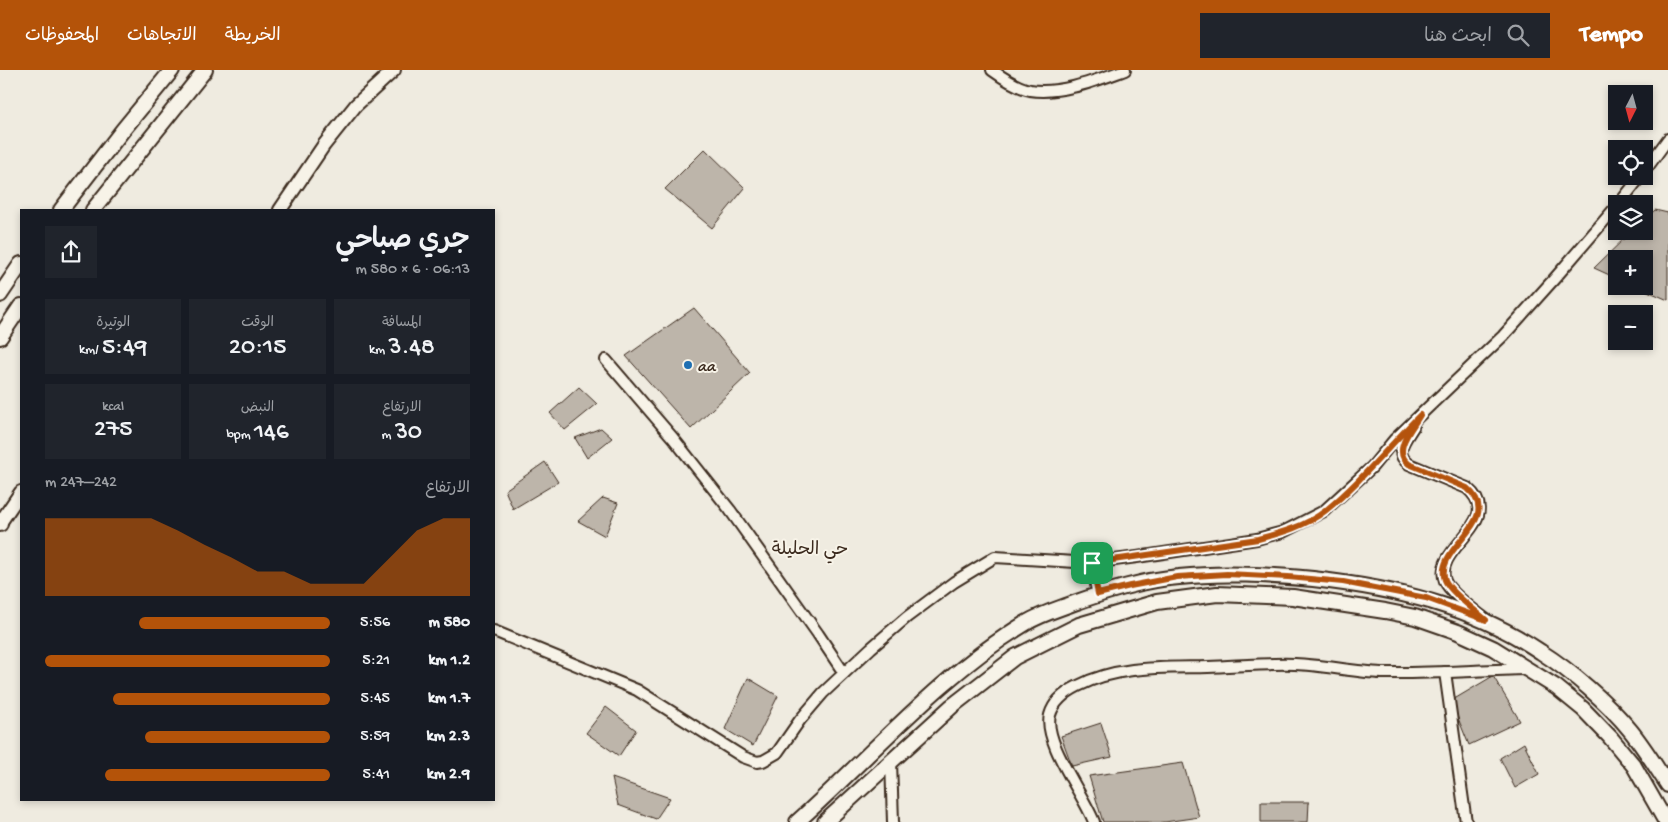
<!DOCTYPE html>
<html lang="ar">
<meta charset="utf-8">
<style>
:root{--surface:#171b24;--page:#20242c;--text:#f1f3f6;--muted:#9ea1a6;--accent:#b45309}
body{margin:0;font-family:"Gochi Hand","Playpen Sans Arabic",sans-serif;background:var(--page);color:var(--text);direction:rtl;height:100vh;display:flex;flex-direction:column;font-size:19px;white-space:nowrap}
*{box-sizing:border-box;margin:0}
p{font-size:16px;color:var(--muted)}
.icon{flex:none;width:28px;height:28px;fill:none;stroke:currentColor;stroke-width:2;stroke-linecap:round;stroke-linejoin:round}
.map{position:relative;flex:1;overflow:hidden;direction:ltr}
.sheet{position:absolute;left:20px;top:139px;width:475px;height:592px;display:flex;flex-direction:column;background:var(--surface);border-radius:0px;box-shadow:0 2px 8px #0003;direction:rtl}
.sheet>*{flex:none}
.needle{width:32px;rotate:186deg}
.controls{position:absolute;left:1608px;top:15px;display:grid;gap:10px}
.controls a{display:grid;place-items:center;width:45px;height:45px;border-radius:0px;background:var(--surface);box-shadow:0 2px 8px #0003;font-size:25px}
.pin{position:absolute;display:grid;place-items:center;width:42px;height:42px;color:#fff;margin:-21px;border-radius:10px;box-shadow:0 2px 8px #0006}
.round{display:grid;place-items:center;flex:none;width:52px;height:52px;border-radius:0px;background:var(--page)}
.headline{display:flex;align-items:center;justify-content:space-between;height:85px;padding:0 25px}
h1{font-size:28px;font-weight:600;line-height:38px}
.stats{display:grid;grid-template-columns:repeat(3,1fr);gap:8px;height:85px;padding:5px 25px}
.stats div{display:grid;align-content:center;border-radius:0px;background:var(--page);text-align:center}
.stats b{font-size:25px;font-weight:600}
.stats small{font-size:14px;font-weight:400}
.stats p{font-size:14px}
.chart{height:140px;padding:10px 25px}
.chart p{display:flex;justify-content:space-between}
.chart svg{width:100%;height:90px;margin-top:5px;fill:var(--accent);opacity:.7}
ul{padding:0 25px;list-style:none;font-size:16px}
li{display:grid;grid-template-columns:80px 60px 1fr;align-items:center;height:38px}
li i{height:12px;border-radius:6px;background:var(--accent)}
header{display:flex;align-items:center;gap:30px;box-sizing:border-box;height:70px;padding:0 25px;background:var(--accent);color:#fff}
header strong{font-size:24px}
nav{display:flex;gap:28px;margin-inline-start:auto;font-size:18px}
.search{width:350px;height:45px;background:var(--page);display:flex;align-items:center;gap:12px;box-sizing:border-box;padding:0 18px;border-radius:0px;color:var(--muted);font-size:19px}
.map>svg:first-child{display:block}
</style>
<header>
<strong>Tempo</strong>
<div class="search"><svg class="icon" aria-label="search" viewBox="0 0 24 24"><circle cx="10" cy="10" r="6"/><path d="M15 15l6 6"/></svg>ابحث هنا</div>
<nav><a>الخريطة</a><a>الاتجاهات</a><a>المحفوظات</a></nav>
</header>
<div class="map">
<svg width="1668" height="752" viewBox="0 0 1668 752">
<rect width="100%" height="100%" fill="#efebe0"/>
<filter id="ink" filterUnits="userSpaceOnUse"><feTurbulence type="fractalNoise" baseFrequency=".02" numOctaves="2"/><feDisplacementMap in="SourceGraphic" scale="10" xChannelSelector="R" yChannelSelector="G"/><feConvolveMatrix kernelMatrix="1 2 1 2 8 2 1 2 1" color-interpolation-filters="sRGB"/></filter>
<g filter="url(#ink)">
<!-- building -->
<g fill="#bdb5aa" stroke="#3b2a1e">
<polygon points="705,79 745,118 712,158 665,119"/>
<polygon points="1655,140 1668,143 1668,230 1636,216 1644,216 1644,189 1616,189 1616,208 1594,198 1632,161 1644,161 1644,150"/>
<polygon points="694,238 750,303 691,359 626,286"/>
<polygon points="579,317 597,334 565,360 550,343"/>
<polygon points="601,358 612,368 587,388 575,368"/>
<polygon points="545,392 558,412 513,439 505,420"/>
<polygon points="603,428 618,433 605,466 578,451"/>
<polygon points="1493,606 1520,651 1469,675 1451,631"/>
<polygon points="748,608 778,626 753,676 725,659"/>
<polygon points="606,637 636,660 619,686 586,663"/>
<polygon points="1101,653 1112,687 1072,696 1061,666"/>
<polygon points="1524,673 1539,704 1515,718 1500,688"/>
<polygon points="1183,693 1199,747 1165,752 1103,752 1089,706"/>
<polygon points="612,708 670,728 656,749 618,735"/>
<polygon points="1261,732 1309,732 1308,752 1261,752"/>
</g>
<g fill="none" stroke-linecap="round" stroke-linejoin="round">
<defs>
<g id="minor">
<path d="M992 0C1003 8 1016 17 1030 20 1060 25 1097 10 1125 0"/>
<polyline points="1644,102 1668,69"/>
<polyline points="1619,134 1641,106"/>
<polyline points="606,290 673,368 730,440 818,564 844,603"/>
<path d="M1413 357C1405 370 1393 383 1409 394L1467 418C1507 451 1432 478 1445 511 1450 523 1473 539 1484 548"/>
<polyline points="1092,493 1098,525"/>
<polyline points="494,561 637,620 743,687 757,692 763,691 777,683 800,650 823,623 871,578 907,547 954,512 995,487 1092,493 1137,487 1257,469 1283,462 1324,441 1372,397 1395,369 1503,266 1555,208 1616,137"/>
<polyline points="1445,602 1466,752"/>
<polyline points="891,691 893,752"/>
<path d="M1094 752C1084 725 1043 672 1050 645 1054 631 1066 622 1078 616 1119 595 1164 598 1208 597 1237 596 1266 593 1295 594 1324 595 1353 602 1382 603 1430 604 1478 600 1526 599"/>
</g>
<g id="tertiary">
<polyline points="280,140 324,75 356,35 394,0"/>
<polyline points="0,453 21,422"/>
</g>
<g id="secondary">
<polyline points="61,140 122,61 172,0"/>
<polyline points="93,140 205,0"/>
<polyline points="0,225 21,194"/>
<polyline points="0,267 21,236"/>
<polyline points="0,454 0,453"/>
<path d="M797 752C872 685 940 605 1026 553 1041 544 1058 539 1074 533 1108 521 1143 510 1179 507 1223 502 1269 505 1313 509 1393 518 1473 536 1541 582 1571 601 1608 633 1630 660 1644 677 1656 697 1668 715"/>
<polyline points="825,752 952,636 1015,587 1079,555 1157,532 1217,524 1293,527 1385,541 1415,547 1458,562 1493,578 1556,617 1583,639 1610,667 1634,696 1666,752"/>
</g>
</defs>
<!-- minor casing -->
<use href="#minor" stroke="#3b2a1e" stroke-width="14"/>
<!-- tertiary casing -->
<use href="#tertiary" stroke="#3b2a1e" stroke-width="16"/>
<!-- secondary casing -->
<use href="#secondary" stroke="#3b2a1e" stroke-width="18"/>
<!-- minor -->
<use href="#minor" stroke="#f7f3e8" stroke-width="10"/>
<!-- tertiary -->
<use href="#tertiary" stroke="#f7f3e8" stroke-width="12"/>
<!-- secondary -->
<use href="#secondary" stroke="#f7f3e8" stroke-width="14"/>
</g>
</g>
<g fill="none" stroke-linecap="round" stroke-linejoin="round" filter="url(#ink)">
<defs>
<path id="route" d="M1420 345C1412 359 1391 381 1409 394L1467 418C1506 451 1433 477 1445 510 1449 521 1477 542 1486 550L1426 528 1343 512 1288 507 1227 504 1177 507 1130 516 1098 524 1092 493 1258 469C1281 463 1306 456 1325 441 1360 413 1389 376 1420 345Z"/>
</defs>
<!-- route casing -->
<use href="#route" stroke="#fff" stroke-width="10"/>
<!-- route -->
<use href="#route" stroke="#b45309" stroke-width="6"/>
</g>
<!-- markers -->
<circle fill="#1f6fb2" stroke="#f7f3e8" stroke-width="2" cx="688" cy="295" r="5"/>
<g text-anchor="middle" stroke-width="4" stroke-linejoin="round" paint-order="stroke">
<!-- poi labels -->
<g font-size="16" fill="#3b2a1e" stroke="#f7f3e8" text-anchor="start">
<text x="698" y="301">aa</text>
</g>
<!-- neighbourhood labels -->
<g font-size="18" fill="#3b2a1e" stroke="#f7f3e8">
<text x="810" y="484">حي الحليلة</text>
</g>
</g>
</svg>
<div class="controls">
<a><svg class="needle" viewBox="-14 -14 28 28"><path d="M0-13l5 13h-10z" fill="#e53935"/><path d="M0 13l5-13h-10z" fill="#9ea1a6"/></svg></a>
<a><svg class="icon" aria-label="locate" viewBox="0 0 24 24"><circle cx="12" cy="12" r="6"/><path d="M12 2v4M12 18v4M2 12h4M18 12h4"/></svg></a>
<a><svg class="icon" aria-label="layers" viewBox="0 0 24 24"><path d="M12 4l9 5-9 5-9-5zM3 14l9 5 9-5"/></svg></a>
<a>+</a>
<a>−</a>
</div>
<div class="pin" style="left:1092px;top:493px;background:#1e9e55"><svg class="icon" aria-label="arrive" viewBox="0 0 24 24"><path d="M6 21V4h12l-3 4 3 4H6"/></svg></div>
<section class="sheet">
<div class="headline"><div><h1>جري صباحي</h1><p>06:13 · 6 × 580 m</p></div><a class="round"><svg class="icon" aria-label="share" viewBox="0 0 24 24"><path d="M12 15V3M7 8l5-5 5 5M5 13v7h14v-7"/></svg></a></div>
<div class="stats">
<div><p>المسافة</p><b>3.48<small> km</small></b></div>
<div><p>الوقت</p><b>20:15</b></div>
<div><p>الوتيرة</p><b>5:49<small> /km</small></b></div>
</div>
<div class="stats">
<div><p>الارتفاع</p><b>30<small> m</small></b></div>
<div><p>النبض</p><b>146<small> bpm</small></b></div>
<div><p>kcal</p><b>275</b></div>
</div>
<div class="chart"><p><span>الارتفاع</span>242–247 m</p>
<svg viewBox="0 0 160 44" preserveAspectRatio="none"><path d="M0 44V6L10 6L20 6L30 6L40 6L50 12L60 19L70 25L80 32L90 32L100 38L110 38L120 38L130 25L140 12L150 6L160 6V44z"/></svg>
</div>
<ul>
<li><b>580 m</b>5:56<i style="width:67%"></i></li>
<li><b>1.2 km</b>5:21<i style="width:100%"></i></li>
<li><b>1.7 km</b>5:45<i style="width:76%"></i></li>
<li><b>2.3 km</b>5:59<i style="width:65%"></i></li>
<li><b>2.9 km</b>5:41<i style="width:79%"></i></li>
</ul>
</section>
</div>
